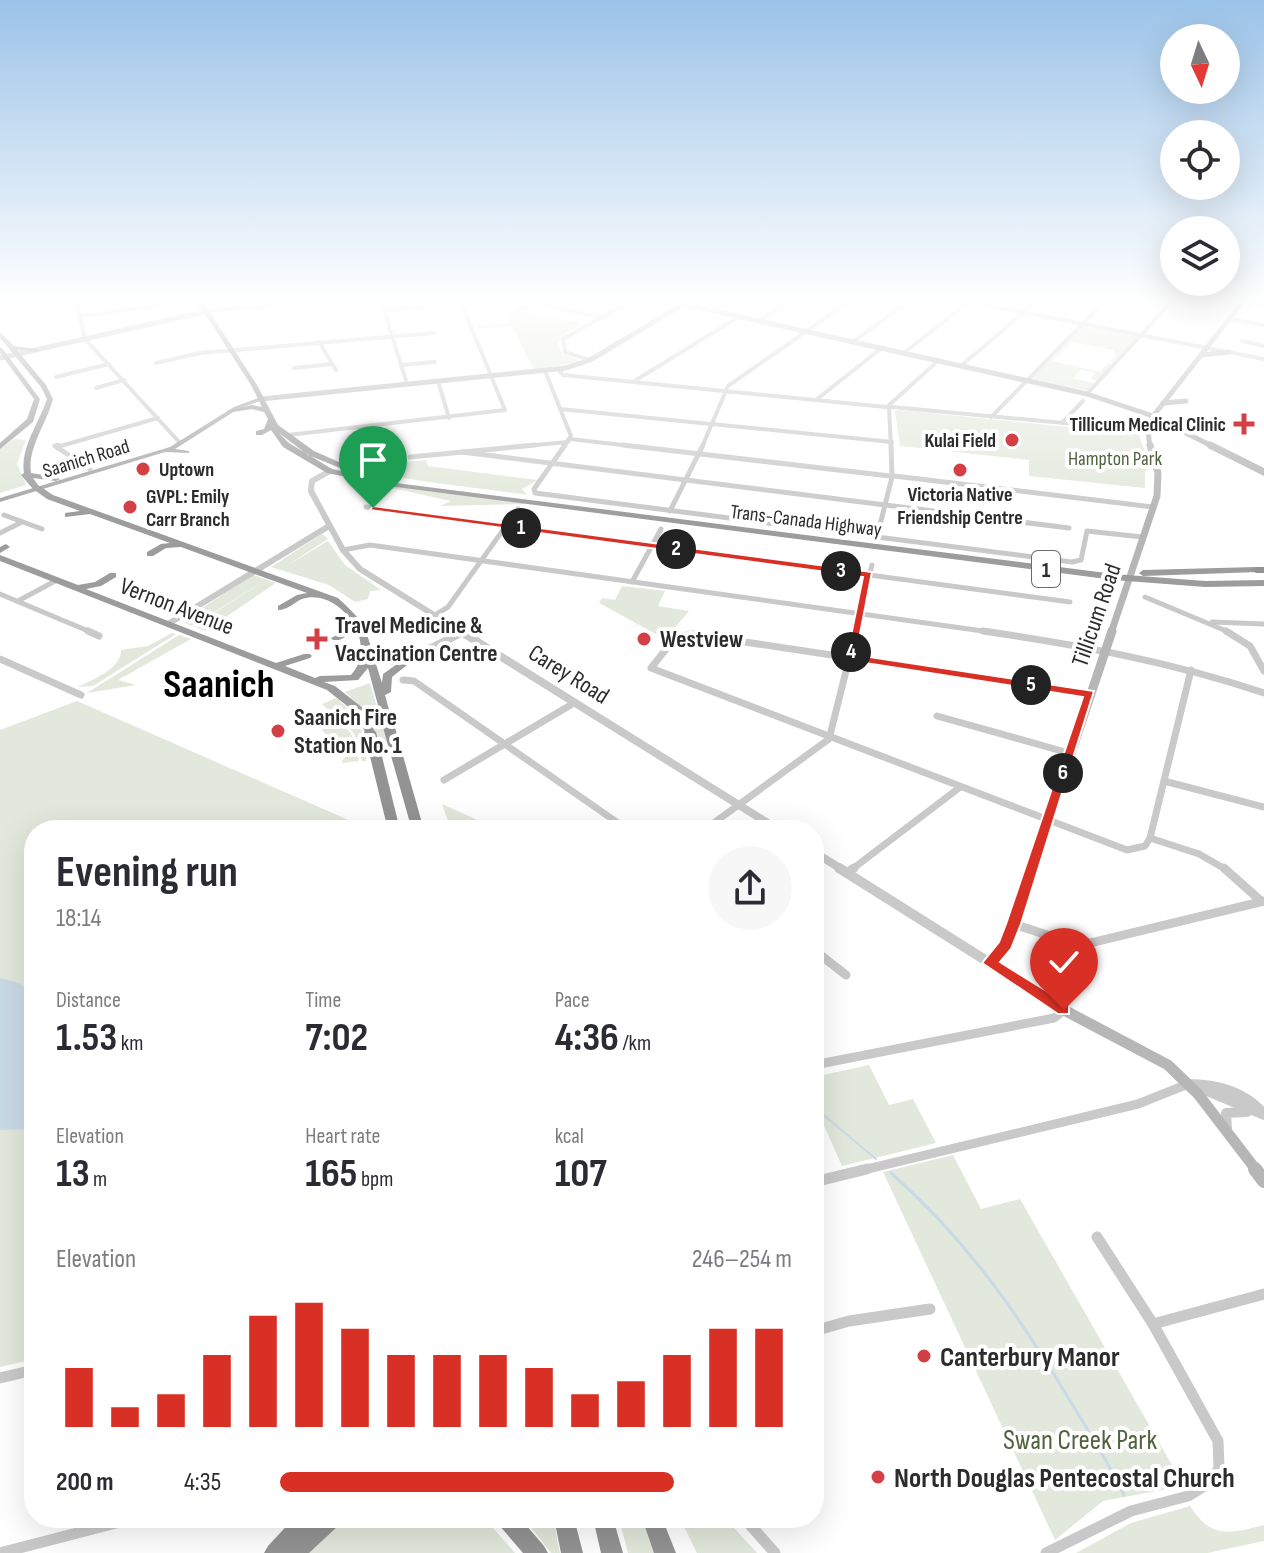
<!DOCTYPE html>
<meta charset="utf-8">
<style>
:root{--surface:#fff;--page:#f7f7f7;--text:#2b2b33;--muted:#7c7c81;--accent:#d93025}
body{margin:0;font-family:"Sofia Sans Condensed",sans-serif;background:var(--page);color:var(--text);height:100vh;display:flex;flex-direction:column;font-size:30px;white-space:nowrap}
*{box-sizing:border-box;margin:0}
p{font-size:26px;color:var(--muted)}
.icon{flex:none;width:44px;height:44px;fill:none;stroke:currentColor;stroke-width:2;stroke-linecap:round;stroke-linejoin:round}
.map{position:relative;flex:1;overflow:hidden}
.drawer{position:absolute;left:24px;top:820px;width:800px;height:708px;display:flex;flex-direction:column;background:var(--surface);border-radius:32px;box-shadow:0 8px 32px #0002}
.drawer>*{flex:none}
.needle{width:52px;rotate:176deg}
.buttons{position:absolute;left:1160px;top:24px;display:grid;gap:16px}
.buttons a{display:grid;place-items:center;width:80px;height:80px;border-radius:50%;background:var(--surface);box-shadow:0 8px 32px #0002;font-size:40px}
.pin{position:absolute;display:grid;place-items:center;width:68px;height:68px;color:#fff;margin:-82px -34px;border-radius:50% 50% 50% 0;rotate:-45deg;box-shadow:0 0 8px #0007}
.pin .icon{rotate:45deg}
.km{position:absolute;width:40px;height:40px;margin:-20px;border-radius:50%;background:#222;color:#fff;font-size:22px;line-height:40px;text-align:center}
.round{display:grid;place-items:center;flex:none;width:84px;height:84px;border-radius:42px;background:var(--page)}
.overview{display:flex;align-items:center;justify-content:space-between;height:136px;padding:0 32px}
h1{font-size:44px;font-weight:700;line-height:60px}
.stats{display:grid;grid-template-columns:repeat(3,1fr);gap:12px;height:136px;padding:8px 32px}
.stats div{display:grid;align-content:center}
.stats b{font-size:40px;font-weight:700}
.stats small{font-size:22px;font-weight:400}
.stats p{font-size:22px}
.chart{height:224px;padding:16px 32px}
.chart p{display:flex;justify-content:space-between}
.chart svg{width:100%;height:144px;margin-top:8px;stroke:var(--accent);stroke-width:6}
ul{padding:0 32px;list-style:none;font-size:26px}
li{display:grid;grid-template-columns:128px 96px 1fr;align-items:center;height:60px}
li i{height:20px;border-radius:10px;background:var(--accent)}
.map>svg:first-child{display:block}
</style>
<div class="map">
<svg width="1264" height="1553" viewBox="0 0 1264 1553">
<rect width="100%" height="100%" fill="#fff"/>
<!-- green -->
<g fill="#e2e8db">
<polygon points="517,310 582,324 565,334 558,343 562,354 582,361 534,370 512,326 478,329 476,326 510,323 505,312"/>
<polygon points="1082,326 1138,336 1115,362 1110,361 1116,355 1113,350 1072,342 1052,361 1100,372 1108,363 1113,364 1097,382 1091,378 1095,373 1081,370 1073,378 1094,383 1089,391 1032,379"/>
<polygon points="899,410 1139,434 1150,468 1145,472 1145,488 1029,476 1029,460 900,446 895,411"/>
<polygon points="14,439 26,440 17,464 26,485 0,493 0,449"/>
<path d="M355 457 368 470V461L386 464 426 460 428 466 538 480 522 489 527 495C468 486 404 482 347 465L349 458Z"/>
<polygon points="373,483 522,503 526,504 440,506 451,501 378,485 374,503 369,503"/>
<polygon points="322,534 328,539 283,568 328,541 345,565 381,590 370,591 368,599 355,602 329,585 271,567"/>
<polygon points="253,575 276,583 205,631 193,626 263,582 191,626 182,621"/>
<polygon points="622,586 665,591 658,606 689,611 665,639 599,603 602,598 615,600"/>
<path d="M172 633 176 634 93 686 77 687C93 680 122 668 121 650L148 646Z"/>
<polygon points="179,635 191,639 118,680 136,685 87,693"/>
<polygon points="370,683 387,742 381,745 366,713 345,692"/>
<path d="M336 698C354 711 369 737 366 761H362L354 733 322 704Z"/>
<polygon points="77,701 353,822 355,830 34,830 34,1359 0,1367 0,730"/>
<polygon points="330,714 351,733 359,761 341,763 346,756 325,739 328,737 320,727 327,723 325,718"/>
<polygon points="442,804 500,830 451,830"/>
<polygon points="869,1065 889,1105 913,1099 936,1143 842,1166 822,1121 814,1122 814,1077"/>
<polygon points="953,1155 981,1209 1020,1199 1184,1486 1103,1501 1055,1540 883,1172"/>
<path d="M1190 1506C1211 1539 1230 1534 1264 1525V1541L1208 1553H1076L1131 1523Z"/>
<polygon points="340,1518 476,1518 492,1527 515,1553 300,1553"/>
<polygon points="524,1518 553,1518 560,1553 551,1553"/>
<polygon points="619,1518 644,1518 657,1553 628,1553"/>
<polygon points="680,1518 725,1518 757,1553 697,1553"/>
</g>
<!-- water -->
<polygon fill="#c9dae7" points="0,978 19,983 34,996 34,1129 0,1130"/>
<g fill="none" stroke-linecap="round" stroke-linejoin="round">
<!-- stream-far1 -->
<g stroke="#c9dae7" stroke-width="2">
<polyline points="27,992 34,989"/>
<polyline points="814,1107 876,1159"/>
</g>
<!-- stream -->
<path stroke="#c9dae7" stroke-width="3" d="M891 1173C965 1238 1019 1315 1069 1399 1088 1431 1108 1461 1124 1495"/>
<!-- minor-far4 -->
<g stroke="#c9c9c9" stroke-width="4">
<polyline points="76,300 85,339 180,443"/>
<polyline points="381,300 407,384"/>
<polyline points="957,300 1021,312"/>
<polyline points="1229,300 1264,306"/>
<polyline points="532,303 601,317"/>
<polyline points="519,310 537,301"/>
<polyline points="714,310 731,300"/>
<polyline points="208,311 335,300"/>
<polyline points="384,311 424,306"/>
<polyline points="1024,311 1037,300"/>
<polyline points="1027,313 1264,359"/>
<polyline points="80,316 199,300"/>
<polyline points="1229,319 1264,325"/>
<polyline points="760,320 791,300"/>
<polyline points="854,341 911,300"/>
<polyline points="1242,341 1264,346"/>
<polyline points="319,342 336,370"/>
<polyline points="905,352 971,300"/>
<polyline points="590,360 565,352 563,339 633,300"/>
<polyline points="156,363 200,353 434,333"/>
<polyline points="401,365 435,362"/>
<polyline points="962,365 1023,313"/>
<polyline points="294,368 332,364"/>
<polyline points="563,369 560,372 563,375 886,407"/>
<polyline points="545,371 571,436 563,447"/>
<polyline points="56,377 109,364"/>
<polyline points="636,380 740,316"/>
<polyline points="438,381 449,418"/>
<polyline points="96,388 124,380"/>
<polyline points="1087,394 1173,300"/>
<polyline points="817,399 883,347"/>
<polyline points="888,406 939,360"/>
<polyline points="892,407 1130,429"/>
<polyline points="889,408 891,447"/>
<polyline points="560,409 892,442"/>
<polyline points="991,417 1106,300"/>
<polyline points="1062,423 1083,401"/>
<polyline points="288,435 505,410 460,300"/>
<polyline points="570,439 640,447"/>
<polyline points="57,447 158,418"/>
<polyline points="514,447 568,442"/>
<polyline points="702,447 728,386 851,300"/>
</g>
<!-- minor-far3 -->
<g stroke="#c9c9c9" stroke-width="5">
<polyline points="58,445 55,446 90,469"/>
<polyline points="565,445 534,489 535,493 1072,562 1081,560 1087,531 1142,537"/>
<polyline points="623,445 890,476"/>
<polyline points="891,445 892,475"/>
<polyline points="462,452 1069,528"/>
<polyline points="410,457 535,445"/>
<polyline points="894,476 1153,507"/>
<polyline points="366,507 1070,602"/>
<polyline points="670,511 703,445"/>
<polyline points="4,515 42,529"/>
<polyline points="0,533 22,522"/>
<polyline points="877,537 892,477"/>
<polyline points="343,550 370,545 997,633"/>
<polyline points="632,582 661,529"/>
<polyline points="0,594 93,633"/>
<polyline points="1145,597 1231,633"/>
<polyline points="18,601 57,580"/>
<polyline points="435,615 448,607 518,509"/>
<polyline points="1212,622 1264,624"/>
<polyline points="855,633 872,565"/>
</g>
<!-- minor-far2 -->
<g stroke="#c9c9c9" stroke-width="7">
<polyline points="88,631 99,636"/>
<path d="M983 631C1079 645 1172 662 1264 693"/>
<polyline points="1226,631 1250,646 1264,671"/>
<polyline points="0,659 81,695"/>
<polyline points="403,680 414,681 628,830"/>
<polyline points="1090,694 692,634 675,638 651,668 1127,850 1145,846 1150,838 1191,670"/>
<polyline points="937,716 1069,753"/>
<polyline points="444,780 574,703"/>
<polyline points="1164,781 1264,807"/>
<polyline points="704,830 829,739 856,631"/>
<polyline points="1150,838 1199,854 1227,870"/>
<polyline points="851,870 959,788"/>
</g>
<!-- minor-far1 -->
<g stroke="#c9c9c9" stroke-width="9">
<polyline points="1224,868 1261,901"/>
<polyline points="847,873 854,868"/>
<polyline points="1014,924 1059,939 1090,943 1264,901"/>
<polyline points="814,950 846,975"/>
<polyline points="814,1065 1054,1018 1064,1010"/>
<polyline points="859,1171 1138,1104 1188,1084"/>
</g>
<!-- minor -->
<g stroke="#c9c9c9" stroke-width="11">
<polyline points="814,1182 867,1169"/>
<polyline points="1097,1237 1153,1324"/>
<polyline points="814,1331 849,1321 930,1309"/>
<polyline points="0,1378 34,1370"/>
<polyline points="744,1518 775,1553"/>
<polyline points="0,1553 135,1518"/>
<polyline points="1046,1553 1131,1511 1188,1496 1214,1480 1219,1467 1218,1441 1153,1324 1264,1294"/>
</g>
<!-- tertiary-far2 -->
<g stroke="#c9c9c9" stroke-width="6">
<polyline points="330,471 312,481 311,491 343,550 360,569 463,633"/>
<polyline points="168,624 329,526"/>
</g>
<!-- tertiary-far1 -->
<g stroke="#c9c9c9" stroke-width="8">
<polyline points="460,631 779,830"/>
<polyline points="411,658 461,633"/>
<polyline points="814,852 843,870"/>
</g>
<!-- tertiary -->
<g stroke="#c9c9c9" stroke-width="10">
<polyline points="839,868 990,963"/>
<path d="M1188 1084C1217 1084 1245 1092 1264 1114"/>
<polyline points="1195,1086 1264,1115"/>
<polyline points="1227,1129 1226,1113 1247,1112"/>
</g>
<!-- secondary-far4 -->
<g stroke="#b6b6b6" stroke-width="5">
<polyline points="665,300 1087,394 1150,415 1214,447"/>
<polyline points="1201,355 1229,352"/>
<polyline points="0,358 208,311"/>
<polyline points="261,399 566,368 590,360 687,302"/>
<polyline points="1163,403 1186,401"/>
<polyline points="1147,433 1173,431"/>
<polyline points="1150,447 1147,424 1244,300"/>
</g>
<!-- secondary-far3 -->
<g stroke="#b6b6b6" stroke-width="7">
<polyline points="1210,445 1264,472"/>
<polyline points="1111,633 1157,496 1158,473 1150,445"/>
</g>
<!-- secondary-far2 -->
<polyline stroke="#b6b6b6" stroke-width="9" points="1032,870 1112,631"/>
<!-- secondary-far1 -->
<polyline stroke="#b6b6b6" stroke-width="11" points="1033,868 1005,945 990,963 1064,1010 1168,1065 1198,1094 1257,1171"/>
<!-- secondary -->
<polyline stroke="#b6b6b6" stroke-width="14" points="1255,1169 1264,1181"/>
<!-- primary -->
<polygon fill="#a4a4a4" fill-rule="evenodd" points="261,397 264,399 263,400 238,409 175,449 189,451 189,453 165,452 0,502 0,498 170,447 234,407"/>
<!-- trunk -->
<g fill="#9c9c9c" fill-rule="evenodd">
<polygon points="196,300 202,300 257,385 278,425 314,451 357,470 350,472 308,455 279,433 289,443 332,469 396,483 1114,574 1205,581 1264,580 1264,586 1205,587 1114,580 396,487 327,473 283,447 271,430 262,435 256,435 256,431 264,429 268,419 264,412 252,409 227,413 227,411 252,405 262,407 251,385"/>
<path d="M0 332 14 346 39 349 40 350 37 352 17 350 46 385 53 399C47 423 27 448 31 473L56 477 60 479 56 481 33 478 38 485 53 495 338 598C361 619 365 624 373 654 386 658 398 660 411 655L416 658 392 677 391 692 385 695 393 724 392 726 388 727 383 724 368 668 358 680 324 682 335 686 364 709 375 732 370 735 365 732 356 713 327 690 0 561V555L78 585 95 582 110 573H116V577L101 586 86 589 276 663 304 654H310L312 656 310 658 285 666 315 678 320 676 351 675C364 660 362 649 358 631L339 640H333L331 638 349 629 354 624C343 607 323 592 302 599 293 603 288 610 278 610V606L297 595 307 593 181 547 166 548 153 556H147V552L161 544 170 543 90 514 65 517V513L80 511 47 499 33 489 21 475 24 473C20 448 39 423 47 399L41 387 0 338ZM375 661 388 665 397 664 383 674 382 683Z"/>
<polygon points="0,347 2,348 40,399 33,422 0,449 0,443 27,419 34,399 0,353"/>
<polygon points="6,544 10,547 0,553 0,547"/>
<polygon points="1256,567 1259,568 1259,572 1143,576 1139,573 1143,570"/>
</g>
<!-- motorway -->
<g fill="#939393" fill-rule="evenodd">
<polygon points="1264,567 1264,573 1256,573 1251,570 1256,567"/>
<polygon points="388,721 394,724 424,830 412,830 382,724"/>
<polygon points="370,728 376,732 400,830 388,830 364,732"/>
<polygon points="294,1518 342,1518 339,1525 309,1553 264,1553 268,1546"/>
<polygon points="496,1518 520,1518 544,1546 548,1553 523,1553 499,1525"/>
<polygon points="554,1518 574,1518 583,1553 561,1553"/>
<polygon points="593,1518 613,1518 623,1553 601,1553"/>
<polygon points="642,1518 662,1518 676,1553 654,1553"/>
</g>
</g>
<!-- sky -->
<linearGradient id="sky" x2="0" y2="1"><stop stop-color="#9bc3e8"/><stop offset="0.58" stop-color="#fff"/><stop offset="1" stop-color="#fff" stop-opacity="0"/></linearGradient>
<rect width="1264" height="517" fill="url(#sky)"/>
<!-- route -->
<polygon fill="#d93025" stroke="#fff" stroke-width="2" points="373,506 872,572 856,655 1094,691 1021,924 1011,949 1000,962 1069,1005 1069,1014 1058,1014 982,963 999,942 1006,924 1083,697 846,660 863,577 370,510"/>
<!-- markers -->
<g fill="#d33f44" stroke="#fff" stroke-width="3">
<path d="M1240 412h8v8h8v8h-8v8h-8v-8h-8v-8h8z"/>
<circle cx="1012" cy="440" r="8"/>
<circle cx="143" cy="469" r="8"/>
<circle cx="960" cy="470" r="8"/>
<circle cx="130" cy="507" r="8"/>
<path d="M313 627h8v8h8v8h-8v8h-8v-8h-8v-8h8z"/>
<circle cx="644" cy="639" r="8"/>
<circle cx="278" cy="731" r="8"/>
<circle cx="924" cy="1356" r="8"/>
<circle cx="878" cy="1477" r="8"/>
</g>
<g text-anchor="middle" stroke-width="8" stroke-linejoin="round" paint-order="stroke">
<!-- far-poi labels -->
<g font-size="20" font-weight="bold" fill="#2c2c2c" stroke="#fff" text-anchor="end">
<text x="1226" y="431">Tillicum Medical Clinic</text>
<text x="996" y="447">Kulai Field</text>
<text x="159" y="476" text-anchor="start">Uptown</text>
<text x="960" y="501" text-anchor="middle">Victoria Native<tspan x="960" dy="23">Friendship Centre</tspan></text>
<text x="146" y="503" text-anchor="start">GVPL: Emily<tspan x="146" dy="23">Carr Branch</tspan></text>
</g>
<!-- far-street labels -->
<g font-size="20" fill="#2c2c2c" stroke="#fff">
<text transform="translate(86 458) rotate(-17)" y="7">Saanich Road</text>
<text transform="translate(806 520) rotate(7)" y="7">Trans-Canada Highway</text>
</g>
<!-- far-park labels -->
<g font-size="20" fill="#4e633e" stroke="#fff">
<text x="1115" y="465">Hampton Park</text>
</g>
<!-- shield labels -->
<rect fill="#fff" stroke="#6b6b6b" stroke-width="2" x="1032" y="551" width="28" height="36" rx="6"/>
<g font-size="22" font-weight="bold" fill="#2c2c2c">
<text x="1046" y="577">1</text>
</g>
<!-- street labels -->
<g font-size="24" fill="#2c2c2c" stroke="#fff">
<text transform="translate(177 606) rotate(21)" y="8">Vernon Avenue</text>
<text transform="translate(1096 615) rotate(-71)" y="8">Tillicum Road</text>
<text transform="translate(569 674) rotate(32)" y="8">Carey Road</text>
</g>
<!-- poi labels -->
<g font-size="24" font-weight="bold" fill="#2c2c2c" stroke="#fff" text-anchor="start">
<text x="335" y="633">Travel Medicine &amp;<tspan x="335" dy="28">Vaccination Centre</tspan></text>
<text x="660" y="647">Westview</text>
<text x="294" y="725">Saanich Fire<tspan x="294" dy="28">Station No. 1</tspan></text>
</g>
<!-- near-poi labels -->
<g font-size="28" font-weight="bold" fill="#2c2c2c" stroke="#fff" text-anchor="start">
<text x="940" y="1366">Canterbury Manor</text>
<text x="894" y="1487">North Douglas Pentecostal Church</text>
</g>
<!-- near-park labels -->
<g font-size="28" fill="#4e633e" stroke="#fff">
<text x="1080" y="1449">Swan Creek Park</text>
</g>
<!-- town labels -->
<g font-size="40" font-weight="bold" fill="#000" stroke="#fff">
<text x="219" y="697">Saanich</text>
</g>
</g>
</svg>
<div class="buttons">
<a><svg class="needle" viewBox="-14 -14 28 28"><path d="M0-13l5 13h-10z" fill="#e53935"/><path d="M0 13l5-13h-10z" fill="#7c7c81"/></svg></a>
<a><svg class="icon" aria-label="locate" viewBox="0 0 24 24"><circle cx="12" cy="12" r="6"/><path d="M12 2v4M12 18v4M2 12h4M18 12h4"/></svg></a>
<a><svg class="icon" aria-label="layers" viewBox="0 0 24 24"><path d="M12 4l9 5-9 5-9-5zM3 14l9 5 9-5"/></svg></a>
</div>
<div class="pin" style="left:373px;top:508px;background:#1e9e55"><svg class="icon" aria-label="arrive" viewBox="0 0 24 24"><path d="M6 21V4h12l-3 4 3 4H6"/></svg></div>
<div class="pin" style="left:1064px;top:1010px;background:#d93025"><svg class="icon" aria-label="check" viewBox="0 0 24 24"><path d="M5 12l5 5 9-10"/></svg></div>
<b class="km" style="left:521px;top:528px">1</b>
<b class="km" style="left:676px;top:549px">2</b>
<b class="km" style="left:841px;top:571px">3</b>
<b class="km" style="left:851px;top:652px">4</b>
<b class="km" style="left:1031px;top:685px">5</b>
<b class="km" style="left:1063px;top:773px">6</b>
<section class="drawer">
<div class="overview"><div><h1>Evening run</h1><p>18:14</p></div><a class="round"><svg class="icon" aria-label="share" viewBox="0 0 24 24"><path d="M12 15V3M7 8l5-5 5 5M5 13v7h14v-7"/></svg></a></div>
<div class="stats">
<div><p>Distance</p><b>1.53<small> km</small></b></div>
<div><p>Time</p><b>7:02</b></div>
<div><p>Pace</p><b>4:36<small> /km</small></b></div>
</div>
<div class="stats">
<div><p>Elevation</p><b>13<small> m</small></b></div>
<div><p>Heart rate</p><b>165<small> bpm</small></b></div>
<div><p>kcal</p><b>107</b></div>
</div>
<div class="chart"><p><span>Elevation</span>246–254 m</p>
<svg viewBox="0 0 160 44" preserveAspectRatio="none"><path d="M5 44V26M15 44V38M25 44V34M35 44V22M45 44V10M55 44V6M65 44V14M75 44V22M85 44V22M95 44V22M105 44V26M115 44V34M125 44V30M135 44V22M145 44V14M155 44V14"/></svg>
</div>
<ul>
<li><b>200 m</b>4:35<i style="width:77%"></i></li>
</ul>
</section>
</div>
